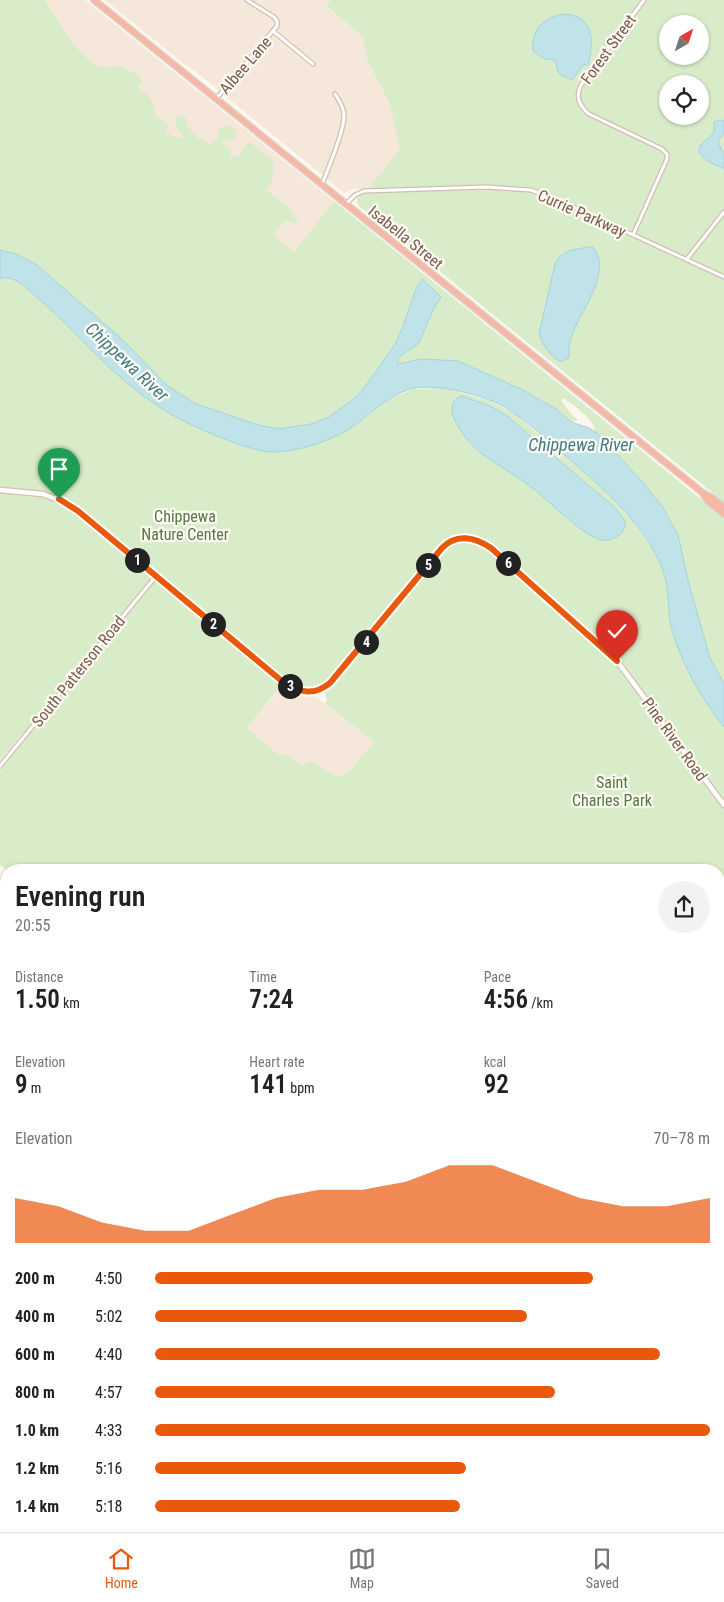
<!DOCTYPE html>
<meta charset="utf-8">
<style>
:root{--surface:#fff;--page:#f2f2f2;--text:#222;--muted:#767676;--line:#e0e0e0;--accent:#ea580c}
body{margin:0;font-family:"Roboto Condensed",sans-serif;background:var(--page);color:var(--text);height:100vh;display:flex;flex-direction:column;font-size:19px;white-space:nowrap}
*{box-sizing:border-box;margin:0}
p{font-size:16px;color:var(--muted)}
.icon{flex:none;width:28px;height:28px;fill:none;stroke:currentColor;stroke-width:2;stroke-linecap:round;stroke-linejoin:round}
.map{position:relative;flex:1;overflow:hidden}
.panel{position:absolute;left:0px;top:864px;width:725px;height:669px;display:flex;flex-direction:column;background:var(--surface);border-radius:20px 20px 0 0;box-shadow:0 1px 4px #0004}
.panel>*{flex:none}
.needle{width:32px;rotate:39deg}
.tools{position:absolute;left:659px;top:15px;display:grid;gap:10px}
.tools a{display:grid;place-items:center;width:50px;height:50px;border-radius:50%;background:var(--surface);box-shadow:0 1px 4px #0004;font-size:25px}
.pin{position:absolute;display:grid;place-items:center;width:42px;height:42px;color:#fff;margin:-51px -21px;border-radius:50% 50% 50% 0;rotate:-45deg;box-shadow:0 0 5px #0007}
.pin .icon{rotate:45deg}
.km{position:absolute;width:25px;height:25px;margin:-12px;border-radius:50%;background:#222;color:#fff;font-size:14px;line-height:25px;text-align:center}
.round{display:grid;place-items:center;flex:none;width:52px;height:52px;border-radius:26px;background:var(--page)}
.headline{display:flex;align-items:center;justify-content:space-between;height:85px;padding:0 15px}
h1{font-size:28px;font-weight:600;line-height:38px}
.metrics{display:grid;grid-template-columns:repeat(3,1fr);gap:8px;height:85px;padding:5px 15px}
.metrics div{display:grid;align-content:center}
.metrics b{font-size:25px;font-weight:600}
.metrics small{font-size:14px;font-weight:400}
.metrics p{font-size:14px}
.chart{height:140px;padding:10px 15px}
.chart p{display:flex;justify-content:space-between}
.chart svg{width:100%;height:90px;margin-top:5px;fill:var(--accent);opacity:.7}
ul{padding:0 15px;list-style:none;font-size:16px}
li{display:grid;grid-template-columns:80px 60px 1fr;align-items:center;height:38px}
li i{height:12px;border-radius:6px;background:var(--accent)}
.menu{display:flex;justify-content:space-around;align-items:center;height:70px;border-top:1px solid var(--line);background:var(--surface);font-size:14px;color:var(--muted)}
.menu a{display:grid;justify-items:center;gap:2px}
.menu .active{color:var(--accent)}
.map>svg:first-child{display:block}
</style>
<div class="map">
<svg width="724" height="1532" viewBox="0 0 724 1532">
<rect width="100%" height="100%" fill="#fdf6ec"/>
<!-- residential -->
<g fill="#f5e8da">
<polygon points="0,0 85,0 334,201 294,252 33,43"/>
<polygon points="105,0 331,0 326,7 363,37 367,60 389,102 400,149 368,189 353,189 344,193 195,71 188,67"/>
<polygon points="283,684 301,694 313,695 374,742 350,770 338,777 309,760 302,767 288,755 278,754 247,728"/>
<polygon points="0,1337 6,1343 6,1369 0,1376"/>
<polygon points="0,1422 6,1427 6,1472 0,1467"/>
<polygon points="73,1526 156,1526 163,1532 81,1532"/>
</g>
<!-- industrial -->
<g fill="#efe9e4">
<polygon points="724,1241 724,1532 434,1532 437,1526 719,1526 719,1247"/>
<polygon points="156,1526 388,1526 395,1532 163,1532"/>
</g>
<!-- green -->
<g fill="#d8ecc9" fill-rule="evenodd">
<path d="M0 0H45C57 18 79 61 102 67 106 68 112 66 117 66 124 67 132 73 139 75L142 82 138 88C141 91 146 92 148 95 159 107 147 113 167 124L168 128 164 131 174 137 183 138 182 133 175 126 177 116H182L186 118 187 125 197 138H202L206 143 212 144 217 139 219 129 230 125 236 130 235 139 227 140 221 144 226 145 231 149 230 157 240 155 249 141 274 162 272 182 266 190 289 207 293 216 299 221 294 223 285 220 273 235 294 252 334 201 724 518V683L710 658 689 584 678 535 662 506 639 478 596 432C592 417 576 407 563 398L561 400 571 414 578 420 571 422 556 409 536 397 458 361H408L398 364V358L419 343 433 310 441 297 419 283 402 329 394 346 362 391 351 401 337 412 344 432 390 399 413 389 441 388 456 391 490 401 515 414 611 496 629 517 654 550 662 564 667 587 670 624 706 701 724 727V802L617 657 489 543C479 536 464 532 453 537 436 544 424 565 413 578 390 607 367 636 343 665 327 684 309 699 286 679L247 728 278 754 288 755 302 766 309 760 338 777 350 770 374 742 324 703 327 701 325 693 447 547C462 536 479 542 493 553L612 659 724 809V1139L719 1143V870H7L0 865V770L27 737 22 734 0 761ZM506 415 609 503 542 495 516 475 481 452Z"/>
<path d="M331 0H724V502L358 205 357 198 368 189 400 149 389 102 367 60 363 37 326 6ZM668 24H700V56H668ZM668 84H700V116H668Z"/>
<polygon points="0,904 6,909 6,945 0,940"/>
<polygon points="0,1186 6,1191 6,1253 0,1250"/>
<polygon points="410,1526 437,1526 434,1532 406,1532"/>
</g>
<!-- water -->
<g fill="#bfe3e8" stroke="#a5d3da">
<path d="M565 14C595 16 594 43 588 65H583L572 80 561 75 558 71 555 60 545 59 534 52C531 46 533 43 534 37 538 22 551 16 565 14Z"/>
<path d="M720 120 724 121V133L719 140V144L724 155V169C717 165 694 158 700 146 703 141 711 137 714 132V122Z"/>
<path d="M587 247H593C613 272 581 310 572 335 569 342 569 350 569 358L560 362C550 354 543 347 539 334L555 264C561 250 574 250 587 247Z"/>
<path d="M0 250 16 254 37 265 124 341 168 386 196 404 258 425 279 429 311 424 329 417 351 401 362 391 394 346 402 329 416 289 422 279 441 297 433 310 419 343 398 358V364L421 359 458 361 523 390 556 409 571 422 589 428 596 432 639 478 662 506 678 535 689 584 710 658 724 683V727C701 698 681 663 671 627 668 614 669 601 667 588 663 559 646 537 628 515 609 493 586 474 563 454 545 438 526 420 506 408 485 395 439 384 415 388 391 393 372 413 352 427 332 441 288 456 263 451 239 446 216 436 194 426 167 414 142 396 120 377 90 351 65 320 34 295 27 289 19 281 10 278 7 278 2 278 0 278Z"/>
<path d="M462 396 490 406 506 415C533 438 560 461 587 484 599 495 615 505 623 518 631 531 613 542 602 540 583 536 550 502 535 490 518 476 498 466 481 453 469 444 435 405 462 396Z"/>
<polygon points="0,1250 6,1253 6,1343 0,1337"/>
<polygon points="441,1526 601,1526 608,1532 438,1532"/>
</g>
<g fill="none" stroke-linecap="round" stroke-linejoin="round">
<!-- stream -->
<polyline stroke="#a5d3da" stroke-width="1" points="719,1161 724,1156"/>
<defs>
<g id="street">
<polyline points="273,31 313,64"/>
<polyline points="216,99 277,26 277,21 274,17 247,0"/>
<path d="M322 184C328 169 345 130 344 115 344 107 339 100 335 94"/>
<polyline points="346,204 355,195 364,191 486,187 531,190 571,206 724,277"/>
<path d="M633 235 667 159V154L662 149 589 114C579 106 575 97 581 85L644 0"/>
<polyline points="687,259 724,212"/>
<polyline points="0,766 156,576"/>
<polyline points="719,1240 724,1233"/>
<polyline points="0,1469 6,1474"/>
<polyline points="71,1526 78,1532"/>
<polyline points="300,1526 307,1532"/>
</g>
<g id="secondary">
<path d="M0 490 43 494 69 504 283 682C304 697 318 695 336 678L445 545C461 534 476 537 491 548L617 661 724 805"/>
<polyline points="719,1151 724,1146"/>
<polyline points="401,1532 406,1526"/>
</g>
<g id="highway">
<polyline points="94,0 703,493 711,497 724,507"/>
<polyline points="703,494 708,501 724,514"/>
</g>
</defs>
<!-- street casing -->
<use href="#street" stroke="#d1beb0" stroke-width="5.5"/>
<!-- secondary casing -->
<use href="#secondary" stroke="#d6c0b0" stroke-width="7"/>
<!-- highway casing -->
<use href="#highway" stroke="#dad1cd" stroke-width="8"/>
<!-- street -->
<use href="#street" stroke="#fff" stroke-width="3"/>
<!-- secondary -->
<use href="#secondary" stroke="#fff" stroke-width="4.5"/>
<!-- highway -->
<use href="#highway" stroke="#f7b7a3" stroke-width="5"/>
</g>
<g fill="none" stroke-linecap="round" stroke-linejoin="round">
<defs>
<path id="route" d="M59 499 78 511 283 682C300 693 314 696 330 683L442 548C456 533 475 537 491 548L617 661"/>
</defs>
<!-- route casing -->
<use href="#route" stroke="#fff" stroke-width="10"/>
<!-- route -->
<use href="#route" stroke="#ea580c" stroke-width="6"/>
</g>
<g text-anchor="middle" stroke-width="4.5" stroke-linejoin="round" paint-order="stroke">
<!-- street labels -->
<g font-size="16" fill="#7a5c4d" stroke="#fffaf3">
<text transform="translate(608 49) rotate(-54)" y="6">Forest Street</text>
<text transform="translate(245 65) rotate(-49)" y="6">Albee Lane</text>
<text transform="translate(582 213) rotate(24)" y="6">Currie Parkway</text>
<text transform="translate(406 237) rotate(39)" y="6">Isabella Street</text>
<text transform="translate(78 671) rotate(-51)" y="6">South Patterson Road</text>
<text transform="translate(675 739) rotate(54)" y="6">Pine River Road</text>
</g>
<!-- park labels -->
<g font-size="16" fill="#537a41" stroke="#fffaf3">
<text x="185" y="522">Chippewa<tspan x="185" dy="18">Nature Center</tspan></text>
<text x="612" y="788">Saint<tspan x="612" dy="18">Charles Park</tspan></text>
</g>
<!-- water labels -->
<g font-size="18" font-style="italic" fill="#437c86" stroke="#fffaf3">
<text transform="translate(127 362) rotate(43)" y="6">Chippewa River</text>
<text x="581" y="451">Chippewa River</text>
</g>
</g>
</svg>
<div class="tools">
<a><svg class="needle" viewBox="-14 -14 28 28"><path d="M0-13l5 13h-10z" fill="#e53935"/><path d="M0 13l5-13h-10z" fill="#767676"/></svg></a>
<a><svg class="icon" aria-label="locate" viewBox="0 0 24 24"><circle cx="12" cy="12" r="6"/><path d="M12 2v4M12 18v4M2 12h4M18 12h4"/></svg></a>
</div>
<div class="pin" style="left:59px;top:499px;background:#1e9e55"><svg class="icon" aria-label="arrive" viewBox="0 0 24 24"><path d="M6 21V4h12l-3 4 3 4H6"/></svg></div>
<div class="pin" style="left:617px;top:661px;background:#d93025"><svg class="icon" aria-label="check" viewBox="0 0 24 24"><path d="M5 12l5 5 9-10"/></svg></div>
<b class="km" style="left:137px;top:560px">1</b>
<b class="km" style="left:213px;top:624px">2</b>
<b class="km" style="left:290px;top:686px">3</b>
<b class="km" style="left:366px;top:642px">4</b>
<b class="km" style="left:428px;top:565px">5</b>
<b class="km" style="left:508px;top:563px">6</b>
<section class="panel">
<div class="headline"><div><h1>Evening run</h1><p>20:55</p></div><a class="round"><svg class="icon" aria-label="share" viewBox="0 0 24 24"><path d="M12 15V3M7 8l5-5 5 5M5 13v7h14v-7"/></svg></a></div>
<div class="metrics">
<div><p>Distance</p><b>1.50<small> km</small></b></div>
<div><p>Time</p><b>7:24</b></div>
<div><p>Pace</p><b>4:56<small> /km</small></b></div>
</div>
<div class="metrics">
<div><p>Elevation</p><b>9<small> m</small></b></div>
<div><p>Heart rate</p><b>141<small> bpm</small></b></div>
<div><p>kcal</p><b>92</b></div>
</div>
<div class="chart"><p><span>Elevation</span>70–78 m</p>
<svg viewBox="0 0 160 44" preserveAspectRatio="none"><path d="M0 44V22L10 26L20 34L30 38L40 38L50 30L60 22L70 18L80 18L90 14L100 6L110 6L120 14L130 22L140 26L150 26L160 22V44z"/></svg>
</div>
<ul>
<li><b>200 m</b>4:50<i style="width:79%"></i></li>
<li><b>400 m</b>5:02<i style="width:67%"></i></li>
<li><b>600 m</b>4:40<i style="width:91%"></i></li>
<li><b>800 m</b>4:57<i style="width:72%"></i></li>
<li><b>1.0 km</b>4:33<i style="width:100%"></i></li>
<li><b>1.2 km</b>5:16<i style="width:56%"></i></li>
<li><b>1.4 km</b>5:18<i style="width:55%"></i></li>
</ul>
</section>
</div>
<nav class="menu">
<a class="active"><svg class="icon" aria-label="home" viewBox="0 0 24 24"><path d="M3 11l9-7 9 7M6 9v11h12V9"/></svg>Home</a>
<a><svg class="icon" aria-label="map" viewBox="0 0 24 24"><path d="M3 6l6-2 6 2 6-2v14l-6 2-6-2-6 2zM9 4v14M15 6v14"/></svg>Map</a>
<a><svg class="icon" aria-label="saved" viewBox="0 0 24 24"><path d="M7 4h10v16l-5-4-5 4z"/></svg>Saved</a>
</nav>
